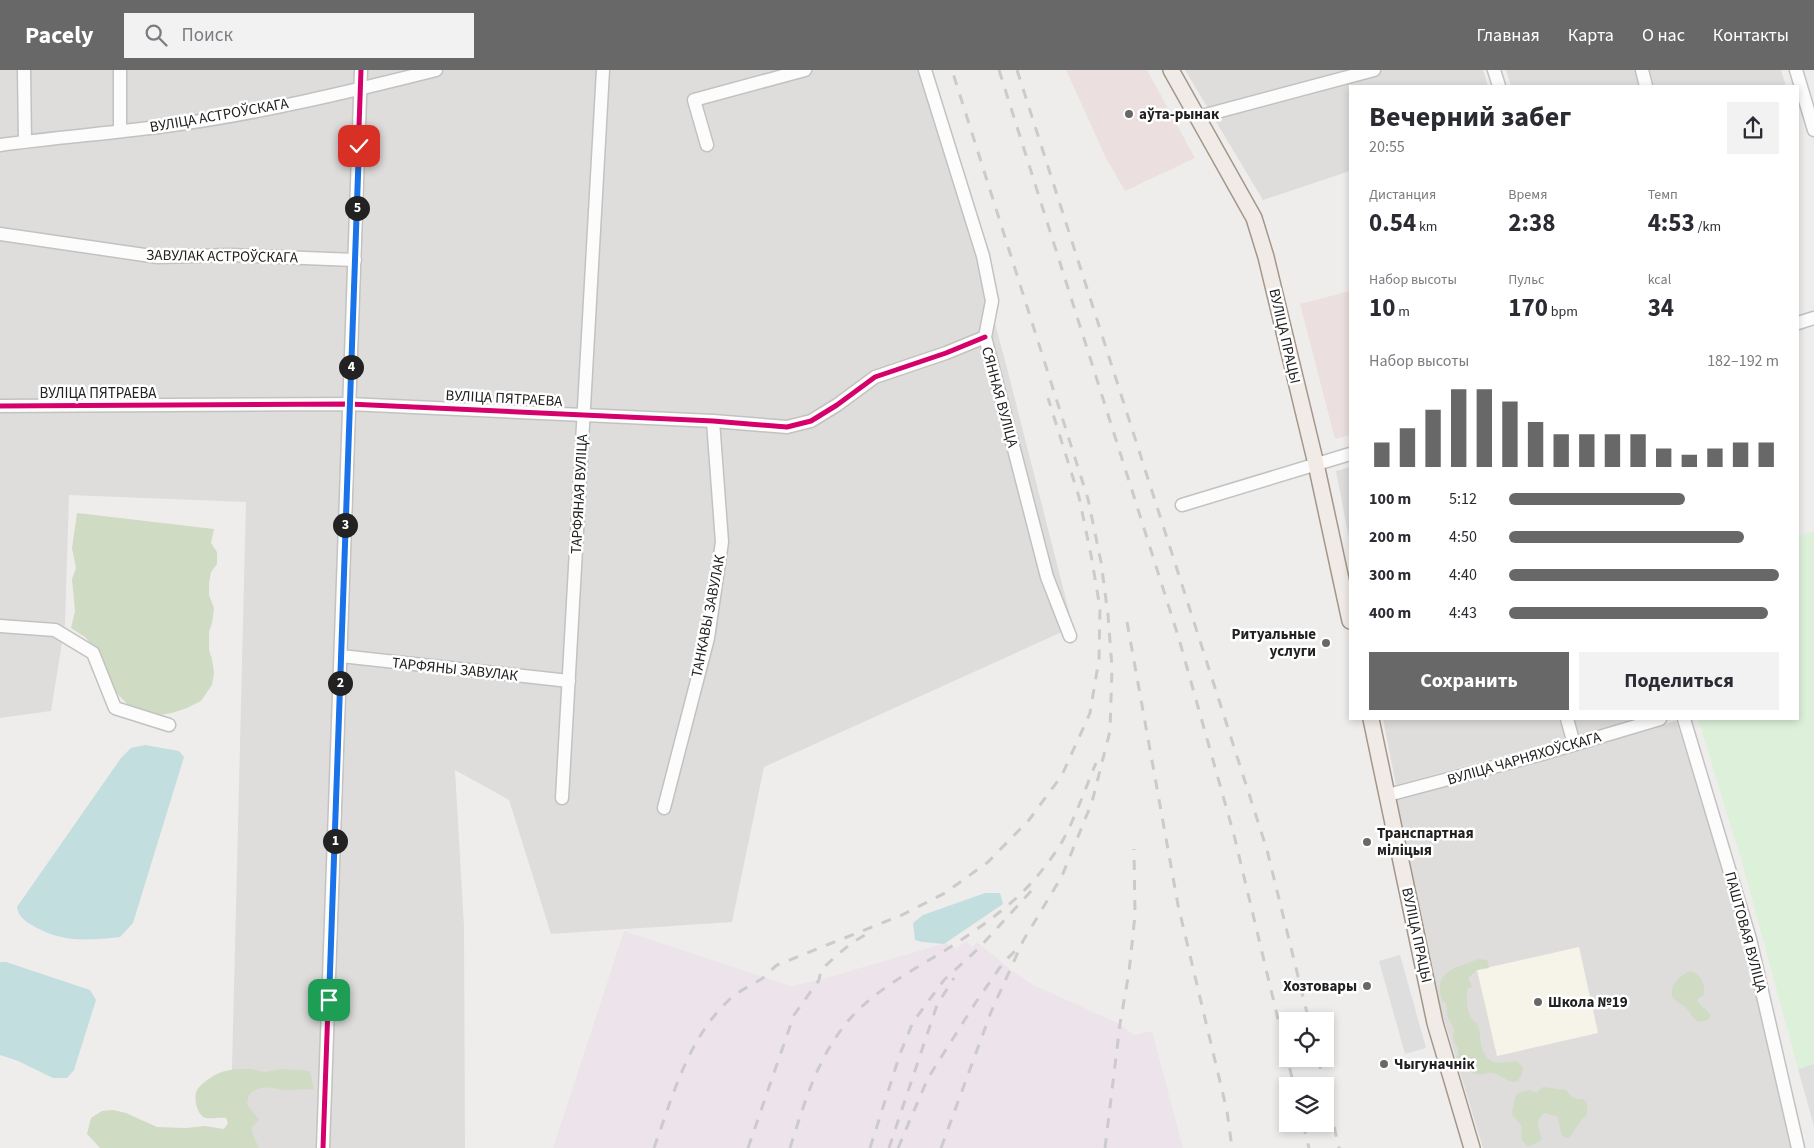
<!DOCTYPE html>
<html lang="ru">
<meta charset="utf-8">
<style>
:root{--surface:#fff;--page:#f2f2f3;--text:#2b2b33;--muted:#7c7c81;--accent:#696868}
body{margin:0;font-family:"Source Sans 3",sans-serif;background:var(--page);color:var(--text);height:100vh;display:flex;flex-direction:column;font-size:19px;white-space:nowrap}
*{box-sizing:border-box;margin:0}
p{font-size:16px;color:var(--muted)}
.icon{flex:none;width:28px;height:28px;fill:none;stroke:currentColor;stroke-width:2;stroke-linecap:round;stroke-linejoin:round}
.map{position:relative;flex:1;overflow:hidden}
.sheet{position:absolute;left:1349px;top:15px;width:450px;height:635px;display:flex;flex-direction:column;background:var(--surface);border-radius:0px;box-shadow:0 2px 8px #0003}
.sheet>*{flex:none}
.tools{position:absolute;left:1279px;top:942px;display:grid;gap:10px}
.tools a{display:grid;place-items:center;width:55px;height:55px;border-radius:0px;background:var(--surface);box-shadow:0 2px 8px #0003;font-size:25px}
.pin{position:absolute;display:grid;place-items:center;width:42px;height:42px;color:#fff;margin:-21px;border-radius:10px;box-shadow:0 2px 8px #0006}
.km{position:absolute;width:25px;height:25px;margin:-12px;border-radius:50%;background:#222;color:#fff;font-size:14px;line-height:25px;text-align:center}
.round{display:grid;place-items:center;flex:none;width:52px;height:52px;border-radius:0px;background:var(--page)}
.headline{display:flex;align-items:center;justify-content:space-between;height:85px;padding:0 20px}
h1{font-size:28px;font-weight:700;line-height:38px}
.metrics{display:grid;grid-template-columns:repeat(3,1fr);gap:8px;height:85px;padding:5px 20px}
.metrics div{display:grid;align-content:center}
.metrics b{font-size:25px;font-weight:700}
.metrics small{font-size:14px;font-weight:400}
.metrics p{font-size:14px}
.chart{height:140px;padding:10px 20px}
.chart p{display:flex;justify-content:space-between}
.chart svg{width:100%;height:90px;margin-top:5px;stroke:var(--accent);stroke-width:6}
.primary-button{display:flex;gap:10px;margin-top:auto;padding:10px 20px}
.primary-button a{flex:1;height:58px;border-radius:0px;background:var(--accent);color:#fff;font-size:20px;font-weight:700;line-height:58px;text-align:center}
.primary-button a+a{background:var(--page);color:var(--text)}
ul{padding:0 20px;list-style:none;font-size:16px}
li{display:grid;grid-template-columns:80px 60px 1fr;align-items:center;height:38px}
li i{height:12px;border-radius:6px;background:var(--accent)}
header{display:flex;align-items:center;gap:30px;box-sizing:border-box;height:70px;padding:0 25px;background:var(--accent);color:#fff}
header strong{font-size:24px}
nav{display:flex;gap:28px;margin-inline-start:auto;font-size:18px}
.search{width:350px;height:45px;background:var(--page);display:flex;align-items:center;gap:12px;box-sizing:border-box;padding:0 18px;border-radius:0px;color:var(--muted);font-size:19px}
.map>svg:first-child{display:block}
</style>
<header>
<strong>Pacely</strong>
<div class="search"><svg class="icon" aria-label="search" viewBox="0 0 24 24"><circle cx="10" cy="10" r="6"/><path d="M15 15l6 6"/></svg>Поиск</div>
<nav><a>Главная</a><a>Карта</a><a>О нас</a><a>Контакты</a></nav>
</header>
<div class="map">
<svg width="1814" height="1078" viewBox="0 0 1814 1078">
<rect width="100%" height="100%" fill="#efedeb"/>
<!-- residential -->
<g fill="#dedddc">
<polygon points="0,0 927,0 1008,302 1073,557 764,697 732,852 551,864 509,730 455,700 464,856 465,1078 230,1078 246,432 69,425 65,554 51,641 0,648"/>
<polygon points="1185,0 1483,0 1488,16 1350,16 1350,101 1263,130"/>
<polygon points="1506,0 1781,0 1786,16 1511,16"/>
<polygon points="1350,397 1350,474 1336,401"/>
<polygon points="1383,649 1638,649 1396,715"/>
<polygon points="1676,651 1748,873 1796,1078 1483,1078 1439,933 1396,729"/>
</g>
<!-- commercial -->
<g fill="#ebdfdf">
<polygon points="1066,0 1147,0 1195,88 1125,121 1106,88"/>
<polygon points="1350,221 1350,365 1335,369 1300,234"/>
</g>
<!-- industrial -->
<polygon fill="#ece4ea" points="624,861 791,916 819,910 946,873 956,879 966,871 972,877 977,872 1010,899 1033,915 1120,954 1134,965 1152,961 1183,1078 553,1078"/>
<!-- education -->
<polygon fill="#f6f4e9" points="1579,877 1598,963 1497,986 1477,900"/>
<!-- forest -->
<g fill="#cfdbc3">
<polygon points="77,443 214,459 211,473 217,482 217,494 211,502 209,513 209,525 214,538 212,553 209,562 209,580 212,589 214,603 212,615 201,631 187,638 172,643 160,645 132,639 111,617 93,576 85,567 71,558 75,541 72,509 76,498 72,478"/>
<path d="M1478 889 1487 890 1489 898 1477 900 1468 908 1472 917 1468 918C1466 927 1466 941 1472 949 1474 952 1478 953 1479 958 1481 969 1479 982 1490 990 1496 995 1509 992 1517 991L1523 998C1518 1025 1505 1005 1493 1003 1488 1002 1483 1005 1477 1004 1469 1003 1458 996 1454 990L1458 985V979L1453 969 1454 959 1448 948 1446 933 1442 931C1433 898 1457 899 1478 889Z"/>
<path d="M1690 901C1702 904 1705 914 1704 925L1700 927 1697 931 1711 945 1710 948C1694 959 1693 943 1683 935 1681 934 1678 933 1676 931 1664 921 1680 905 1690 901Z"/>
<path d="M250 999 264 1002 283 999 310 1001 314 1020C305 1018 299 1020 290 1020 273 1020 265 1012 249 1024L247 1034 259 1050 252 1057V1063L259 1078H100L87 1064 91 1048 102 1041 113 1040 126 1043 157 1057 186 1058 205 1056 224 1059 228 1053 226 1048C220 1047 212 1049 206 1048 197 1046 193 1028 197 1020 200 1015 209 1008 215 1005 226 999 238 999 250 999Z"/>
<path d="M1543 1017 1566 1020C1571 1027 1575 1030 1583 1029 1588 1033 1588 1039 1587 1045L1581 1050 1570 1067 1566 1068 1561 1064 1558 1047 1545 1043C1533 1051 1539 1059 1542 1070L1530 1076H1527L1521 1069 1522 1057C1515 1044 1509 1051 1514 1033 1515 1028 1514 1027 1518 1023L1530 1020 1536 1023Z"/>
</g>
<!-- park -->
<polygon fill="#ddf1da" points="1814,461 1814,994 1798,999 1743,796 1698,649 1798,649 1798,466"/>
<!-- parking -->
<g fill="#dfdede">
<polygon points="1400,885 1426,978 1405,984 1379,891"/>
<polygon points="1814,994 1814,1056 1798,999"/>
</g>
<!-- water -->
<g fill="#c2dede">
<path d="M145 675 179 681 184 687 133 853 120 867C90 870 65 873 37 858 27 852 19 849 17 837L121 688 131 678Z"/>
<polygon points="985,823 1000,823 1003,834 944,874 922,872 915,870 913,853 923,845"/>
<polygon points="0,892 6,892 90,920 96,930 74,1000 67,1008 53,1008 18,991 0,985"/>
</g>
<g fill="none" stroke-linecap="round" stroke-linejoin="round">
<defs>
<g id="minor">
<polyline points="24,0 25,71"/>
<polyline points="925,0 983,186 992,231 985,267 1047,507 1070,566"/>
<polyline points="1494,0 1499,16"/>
<polyline points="1642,0 1646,16"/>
<polyline points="1796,0 1814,60"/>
<polyline points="1198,47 1374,0"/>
<polyline points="120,61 120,0"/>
<path d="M0 75C58 67 116 63 173 55 261 43 349 22 436 0"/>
<polyline points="707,75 694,30 805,0"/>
<polyline points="0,164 158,187 230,185 355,190"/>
<polyline points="1798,253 1814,248"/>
<polyline points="0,336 349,334 713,351 787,357 811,351 837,335 875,307 946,283 985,267"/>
<polyline points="1182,435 1350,384"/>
<polyline points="0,556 55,560 93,583 115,638 169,655"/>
<polyline points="341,586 569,611"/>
<polyline points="1567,649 1574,674"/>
<polyline points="1684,649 1750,869 1798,1078"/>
<polyline points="1388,725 1542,684 1660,649"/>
<polyline points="562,728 603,0"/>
<polyline points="664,738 708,568 722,472 713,351"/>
<polyline points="323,1078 361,0"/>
</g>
<g id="major">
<polyline points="1171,0 1254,148 1266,187 1316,394 1350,551"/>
<polyline points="1371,649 1435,953 1472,1078"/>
</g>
</defs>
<!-- minor casing -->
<use href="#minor" stroke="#c2c2c1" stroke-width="15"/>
<!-- major casing -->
<use href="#major" stroke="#a49789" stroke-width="18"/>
<!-- minor -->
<use href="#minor" stroke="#fdfcfc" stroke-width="12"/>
<!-- major -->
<use href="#major" stroke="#f1ebe8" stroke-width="15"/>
<!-- rail -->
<g stroke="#cbcbcb" stroke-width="3" stroke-dasharray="10 10" stroke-linecap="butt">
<polyline points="999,0 1179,569 1234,765 1294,1016"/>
<polyline points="1017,0 1267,780 1309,951"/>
<polyline points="1127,552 1178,835 1227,1041 1232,1078"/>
<polyline points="1318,989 1325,1016"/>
<polyline points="1325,1018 1339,1078"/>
<polyline points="1303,1054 1309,1078"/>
<path d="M654 1078C673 1025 688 968 730 929 740 920 752 915 763 908 768 904 772 899 777 895L902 845 945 823 988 792 1029 750 1062 705 1090 643 1099 589 1100 538 1091 485 1079 427 1048 328"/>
<polyline points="748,1078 794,945 819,910 821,900 837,885 853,872 865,865"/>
<path d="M790 1078C804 1034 817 988 848 951 876 918 916 899 952 876 981 857 1011 836 1034 810 1044 798 1056 783 1063 770 1076 746 1085 719 1096 693"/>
<polyline points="870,1078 900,984 913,952 944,910 978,879 1032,820"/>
<polyline points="889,1078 937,935 954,908"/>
<polyline points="898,1078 928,1008 976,932 1003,893 1015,881"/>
<polyline points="941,1078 991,942 1023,871 1062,806 1092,732 1110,661 1112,598 1108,545 1101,492 1088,429 952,0"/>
<polyline points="1105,1078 1120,954 1129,902 1135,845 1134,779"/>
</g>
<defs>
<g id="cycleway">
<polyline points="0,336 349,334 713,351 787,357 811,351 837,335 875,307 946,283 985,267"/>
<polyline points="323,1078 361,0"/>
</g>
</defs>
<!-- cycleway casing -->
<use href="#cycleway" stroke="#fff" stroke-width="8"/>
<!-- cycleway -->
<use href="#cycleway" stroke="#d6006c" stroke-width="5"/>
</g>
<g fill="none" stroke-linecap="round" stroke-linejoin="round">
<defs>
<polyline id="route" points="329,930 359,76"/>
</defs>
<!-- route casing -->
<use href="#route" stroke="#fff" stroke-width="10"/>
<!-- route -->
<use href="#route" stroke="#1a73e8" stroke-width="6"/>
</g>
<!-- markers -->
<g fill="#696868" stroke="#fff" stroke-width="2">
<circle cx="1129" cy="44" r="5"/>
<circle cx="1326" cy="573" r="5"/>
<circle cx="1367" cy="772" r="5"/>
<circle cx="1367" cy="916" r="5"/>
<circle cx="1538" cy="932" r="5"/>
<circle cx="1384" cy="994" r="5"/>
</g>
<g text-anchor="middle" stroke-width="5" stroke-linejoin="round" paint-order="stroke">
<!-- poi labels -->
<g font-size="15" font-weight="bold" fill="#212121" stroke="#fff" text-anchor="start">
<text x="1139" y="49">аўта-рынак</text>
<text x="1316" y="569" text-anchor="end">Ритуальные<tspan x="1316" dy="17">услуги</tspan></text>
<text x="1377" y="768">Транспартная<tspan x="1377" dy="17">міліцыя</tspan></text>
<text x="1357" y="921" text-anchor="end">Хозтовары</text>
<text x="1548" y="937">Школа №19</text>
<text x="1394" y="999">Чыгуначнік</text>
</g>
<!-- street labels -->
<g font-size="15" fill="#212121" stroke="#fff">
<text transform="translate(219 45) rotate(-10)" y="5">ВУЛІЦА АСТРОЎСКАГА</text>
<text transform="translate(222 186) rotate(1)" y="5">ЗАВУЛАК АСТРОЎСКАГА</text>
<text transform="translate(1285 266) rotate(77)" y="5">ВУЛІЦА ПРАЦЫ</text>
<text x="98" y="328">ВУЛІЦА ПЯТРАЕВА</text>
<text transform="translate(1000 327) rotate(75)" y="5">СЯННАЯ ВУЛІЦА</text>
<text transform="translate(504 328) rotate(3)" y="5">ВУЛІЦА ПЯТРАЕВА</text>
<text transform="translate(579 424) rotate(-87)" y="5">ТАРФЯНАЯ ВУЛІЦА</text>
<text transform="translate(708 546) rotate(-79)" y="5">ТАНКАВЫ ЗАВУЛАК</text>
<text transform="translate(455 599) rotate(6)" y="5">ТАРФЯНЫ ЗАВУЛАК</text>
<text transform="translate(1524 688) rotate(-16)" y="5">ВУЛІЦА ЧАРНЯХОЎСКАГА</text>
<text transform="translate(1746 862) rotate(75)" y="5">ПАШТОВАЯ ВУЛІЦА</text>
<text transform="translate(1417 865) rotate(78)" y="5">ВУЛІЦА ПРАЦЫ</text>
</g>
</g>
</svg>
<div class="tools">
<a><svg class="icon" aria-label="locate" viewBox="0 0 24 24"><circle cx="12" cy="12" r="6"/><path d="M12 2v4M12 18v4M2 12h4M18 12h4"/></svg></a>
<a><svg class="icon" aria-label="layers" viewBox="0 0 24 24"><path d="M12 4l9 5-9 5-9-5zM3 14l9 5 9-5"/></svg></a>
</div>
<div class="pin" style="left:329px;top:930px;background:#1e9e55"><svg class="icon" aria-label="arrive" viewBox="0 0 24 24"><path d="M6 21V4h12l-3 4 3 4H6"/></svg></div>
<div class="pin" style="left:359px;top:76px;background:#d93025"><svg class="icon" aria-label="check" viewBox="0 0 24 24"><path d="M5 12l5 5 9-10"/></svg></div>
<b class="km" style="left:335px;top:771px">1</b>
<b class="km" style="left:340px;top:613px">2</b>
<b class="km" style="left:345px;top:455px">3</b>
<b class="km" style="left:351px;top:297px">4</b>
<b class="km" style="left:357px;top:138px">5</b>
<section class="sheet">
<div class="headline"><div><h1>Вечерний забег</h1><p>20:55</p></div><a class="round"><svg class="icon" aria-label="share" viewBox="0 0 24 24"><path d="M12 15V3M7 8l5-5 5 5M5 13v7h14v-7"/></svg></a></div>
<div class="metrics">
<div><p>Дистанция</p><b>0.54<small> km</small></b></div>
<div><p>Время</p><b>2:38</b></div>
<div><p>Темп</p><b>4:53<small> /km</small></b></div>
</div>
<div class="metrics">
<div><p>Набор высоты</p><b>10<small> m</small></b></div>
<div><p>Пульс</p><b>170<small> bpm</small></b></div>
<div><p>kcal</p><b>34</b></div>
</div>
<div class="chart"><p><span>Набор высоты</span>182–192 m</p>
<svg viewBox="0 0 160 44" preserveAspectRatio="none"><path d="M5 44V32M15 44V25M25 44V16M35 44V6M45 44V6M55 44V12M65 44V22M75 44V28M85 44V28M95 44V28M105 44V28M115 44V35M125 44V38M135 44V35M145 44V32M155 44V32"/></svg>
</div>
<ul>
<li><b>100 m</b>5:12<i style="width:65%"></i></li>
<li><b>200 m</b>4:50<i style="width:87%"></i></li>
<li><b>300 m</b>4:40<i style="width:100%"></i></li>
<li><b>400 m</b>4:43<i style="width:96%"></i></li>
</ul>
<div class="primary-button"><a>Сохранить</a><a>Поделиться</a></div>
</section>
</div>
